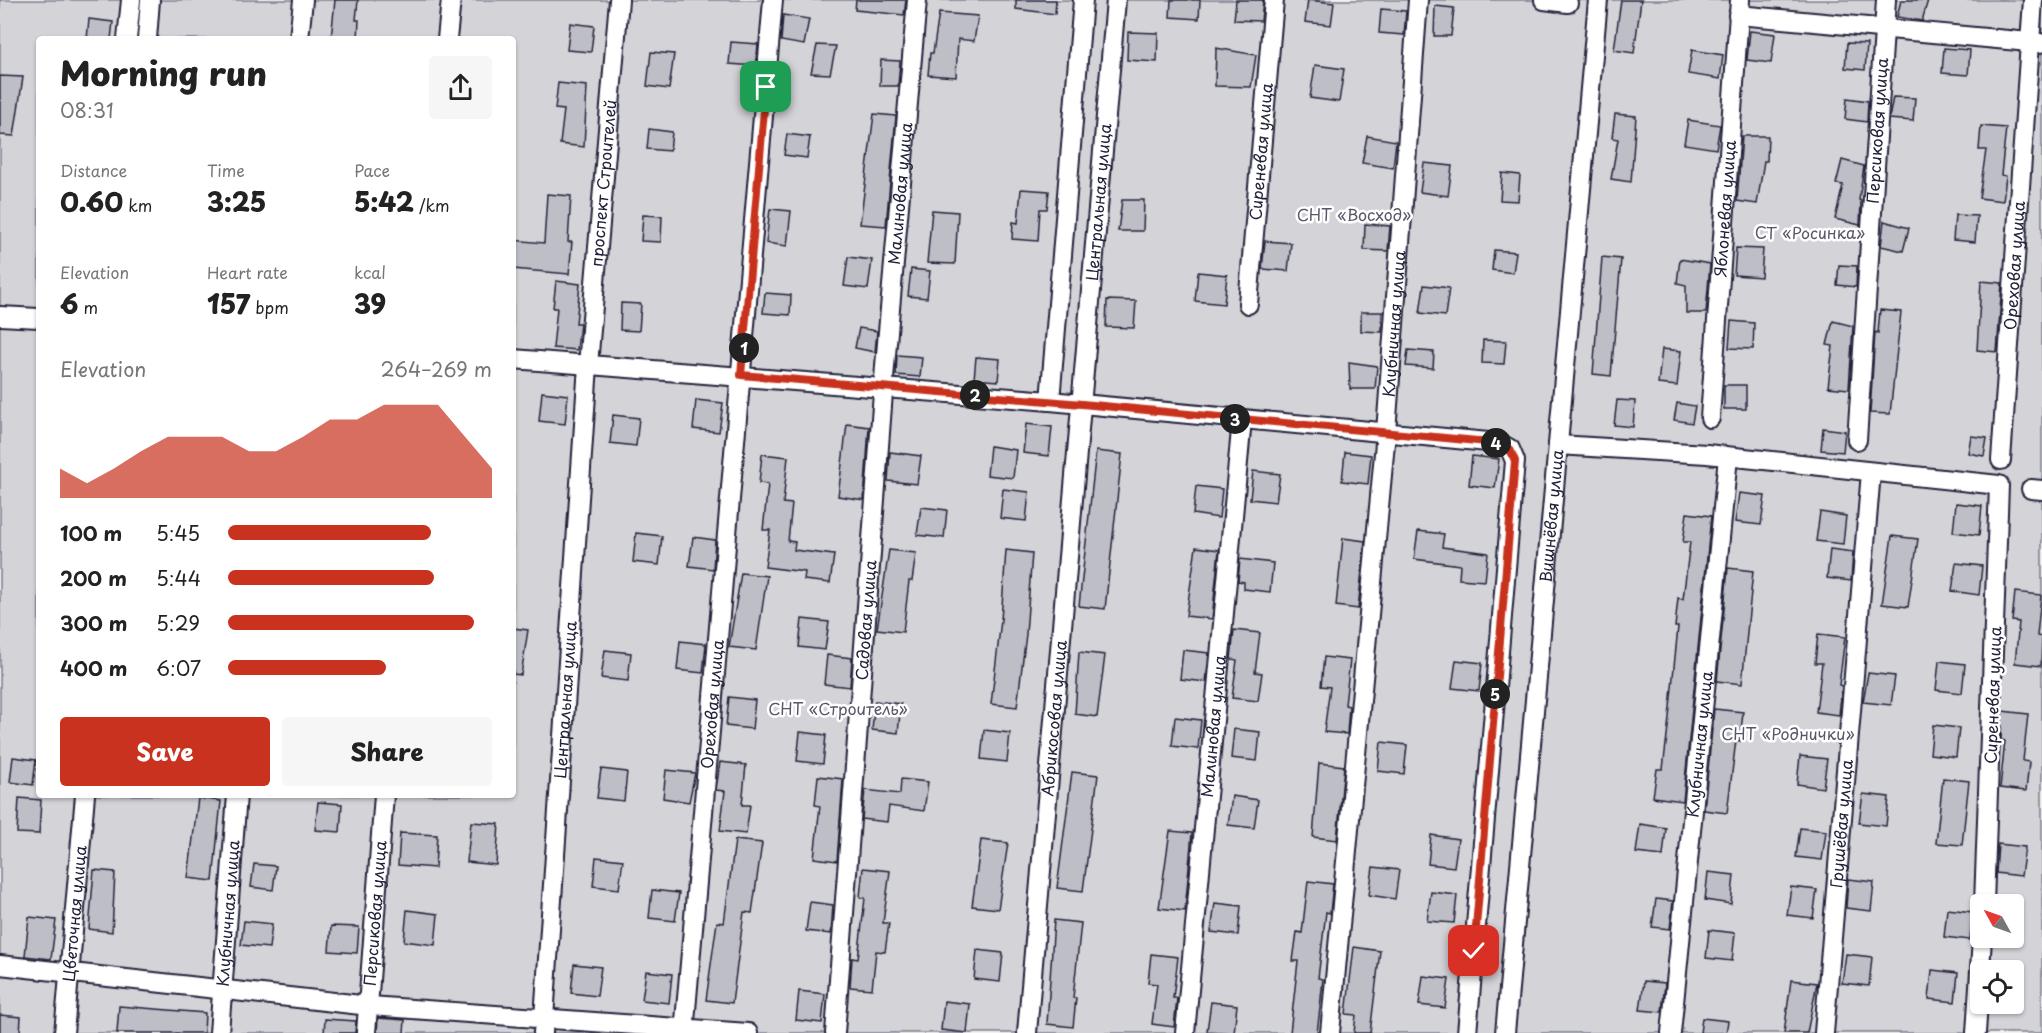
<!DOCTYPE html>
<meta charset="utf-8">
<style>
:root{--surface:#fff;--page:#f6f6f6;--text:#222;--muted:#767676;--accent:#c8321e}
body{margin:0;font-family:"Playpen Sans",sans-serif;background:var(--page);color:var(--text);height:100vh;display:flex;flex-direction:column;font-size:22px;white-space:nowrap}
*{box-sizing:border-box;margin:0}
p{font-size:20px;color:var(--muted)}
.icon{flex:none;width:33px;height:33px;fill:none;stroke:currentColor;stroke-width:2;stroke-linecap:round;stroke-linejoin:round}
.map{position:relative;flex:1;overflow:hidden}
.drawer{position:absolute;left:36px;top:36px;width:480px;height:762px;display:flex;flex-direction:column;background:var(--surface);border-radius:6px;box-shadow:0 2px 4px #0004}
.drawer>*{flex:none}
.needle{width:39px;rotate:310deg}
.tools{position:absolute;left:1970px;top:894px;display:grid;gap:12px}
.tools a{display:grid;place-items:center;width:54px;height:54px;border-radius:6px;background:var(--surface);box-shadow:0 2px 4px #0004;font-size:30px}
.pin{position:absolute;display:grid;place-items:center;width:51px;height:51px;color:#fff;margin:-26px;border-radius:12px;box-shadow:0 3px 9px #0006}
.km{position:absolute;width:30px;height:30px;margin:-15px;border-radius:50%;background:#222;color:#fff;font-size:16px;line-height:30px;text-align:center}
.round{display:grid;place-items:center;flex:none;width:63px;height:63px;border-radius:6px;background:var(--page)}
.summary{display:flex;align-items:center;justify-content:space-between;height:102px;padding:0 24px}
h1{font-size:33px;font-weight:800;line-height:45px}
.figures{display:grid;grid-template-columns:repeat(3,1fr);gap:9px;height:102px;padding:6px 24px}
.figures div{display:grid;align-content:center}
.figures b{font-size:26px;font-weight:800}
.figures small{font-size:16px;font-weight:400}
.figures p{font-size:16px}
.chart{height:168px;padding:12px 24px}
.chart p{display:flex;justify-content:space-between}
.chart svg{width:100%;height:108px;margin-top:6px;fill:var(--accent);opacity:.7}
.primary-button{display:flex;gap:12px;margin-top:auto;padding:12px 24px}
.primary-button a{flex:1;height:69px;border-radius:6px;background:var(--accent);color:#fff;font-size:24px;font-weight:800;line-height:69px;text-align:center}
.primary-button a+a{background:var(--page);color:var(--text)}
ul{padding:0 24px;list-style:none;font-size:20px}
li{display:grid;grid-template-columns:96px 72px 1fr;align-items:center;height:45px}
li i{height:15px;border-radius:8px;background:var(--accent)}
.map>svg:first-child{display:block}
</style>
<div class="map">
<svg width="2042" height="1033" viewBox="0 0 2042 1033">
<rect width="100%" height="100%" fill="#f2f2f3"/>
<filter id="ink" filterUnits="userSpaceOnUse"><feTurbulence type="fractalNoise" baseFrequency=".0167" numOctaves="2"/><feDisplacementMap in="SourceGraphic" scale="12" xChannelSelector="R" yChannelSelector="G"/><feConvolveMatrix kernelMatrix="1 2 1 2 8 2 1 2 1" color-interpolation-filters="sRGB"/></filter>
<g filter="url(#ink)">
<!-- green -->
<path fill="#d3d3d8" stroke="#7a7a8a" stroke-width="1.5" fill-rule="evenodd" d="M0 0H2042V1033H0ZM39 39H513V795H39ZM1980 904H2013V938H1980ZM1980 970H2013V1004H1980Z"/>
<!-- building -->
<g fill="#bebec6" stroke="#22223b" stroke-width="1.5">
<polygon points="335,0 358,0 356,20 359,20 358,39 331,39"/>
<polygon points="856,0 906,0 904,15 855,10"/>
<polygon points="1016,0 1056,0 1055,14 1016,9"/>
<polygon points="1171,0 1200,0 1199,19 1170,17"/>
<polygon points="1236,0 1263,0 1261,21 1234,20"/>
<polygon points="1308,0 1334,3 1331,25 1305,22"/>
<polygon points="1621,0 1641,0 1634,53 1614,50"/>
<polygon points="1901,0 1928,0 1922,21 1897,17"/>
<polygon points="1435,6 1454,8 1451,36 1434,36"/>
<polygon points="1381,9 1406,11 1404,35 1379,33"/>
<polygon points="939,13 978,16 974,41 958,39 956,77 928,75 930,53 933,53"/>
<polygon points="783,15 809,19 804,45 781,41"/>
<polygon points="89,19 113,22 111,39 87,39"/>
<polygon points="570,23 594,26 591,52 567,50"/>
<polygon points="1750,31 1775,34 1771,63 1747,60"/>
<polygon points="1128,32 1158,33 1157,62 1127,60"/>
<polygon points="731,42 758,44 756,66 729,64"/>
<polygon points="1847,43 1867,44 1865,70 1845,68"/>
<polygon points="817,45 836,46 830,74 811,73"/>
<polygon points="1216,48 1256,55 1251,87 1215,86"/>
<polygon points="1944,48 1970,50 1968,75 1942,73"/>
<polygon points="1692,50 1723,55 1720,79 1688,74"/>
<polygon points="651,52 674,54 669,89 647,86"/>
<polygon points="881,60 900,61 898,86 880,86"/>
<polygon points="1315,65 1344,69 1339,102 1310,98"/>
<polygon points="0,76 23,77 14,136 0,135"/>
<polygon points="558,83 587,86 584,147 560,144 564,110 555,109"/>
<polygon points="1893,97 1915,98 1913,121 1889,119"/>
<polygon points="1847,98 1868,101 1867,122 1845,119"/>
<polygon points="874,114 896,116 886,226 860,224"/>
<polygon points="1615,114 1636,116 1631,182 1611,179 1618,139 1612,138"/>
<polygon points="1688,120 1720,125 1716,149 1684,144"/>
<polygon points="1981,126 2006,128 2001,175 2006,176 2003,201 1979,198 1986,150 1979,150"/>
<polygon points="649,129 672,132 670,151 647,149"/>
<polygon points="787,134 810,137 807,158 784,155"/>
<polygon points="1367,136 1396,141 1393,168 1362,163"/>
<polygon points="1742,136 1768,136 1767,161 1764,161 1757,204 1737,201"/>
<polygon points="1842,160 1864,166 1859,200 1861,201 1860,225 1835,219 1843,185 1836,184"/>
<polygon points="1424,163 1452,166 1448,196 1420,192"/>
<polygon points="1502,173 1520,175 1518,201 1500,200"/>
<polygon points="1021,189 1049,191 1047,209 1040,209 1038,241 1012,239 1013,222 1018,223"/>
<polygon points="547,194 571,196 568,242 572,242 569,274 513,269 513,240 544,243"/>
<polygon points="1122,200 1144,200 1143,231 1118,231"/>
<polygon points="770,209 791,211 787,246 766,243"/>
<polygon points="932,210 958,212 955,264 927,263"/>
<polygon points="643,215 662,216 661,242 641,241"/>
<polygon points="1955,215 1977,216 1975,242 1953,240"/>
<polygon points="1884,221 1909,228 1903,251 1881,246"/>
<polygon points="1365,224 1390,226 1388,251 1364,250"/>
<polygon points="1265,241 1291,243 1288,271 1262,269"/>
<polygon points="1736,248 1763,249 1761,277 1734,275"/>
<polygon points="1494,250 1516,252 1513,273 1492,270"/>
<polygon points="848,257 872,260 868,289 844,286"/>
<polygon points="1602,257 1621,259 1611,376 1593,374"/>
<polygon points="1680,259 1710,264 1706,313 1686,313 1686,285 1677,283"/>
<polygon points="1839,265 1857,266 1856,287 1837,285"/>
<polygon points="911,269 930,271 927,298 908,296"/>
<polygon points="1198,272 1227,275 1224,304 1195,301"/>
<polygon points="556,281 580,284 576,323 580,323 577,350 553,348 557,308 553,308"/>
<polygon points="1981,281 2002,283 1997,352 1977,350"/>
<polygon points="1424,285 1449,288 1445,316 1420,313"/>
<polygon points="765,293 791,295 790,315 763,313"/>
<polygon points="1107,300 1136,301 1134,328 1106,327"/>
<polygon points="621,303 641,304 639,331 620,330"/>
<polygon points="1880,310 1901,312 1890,414 1870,413 1875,332 1878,333"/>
<polygon points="1361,312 1382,312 1382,332 1361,331"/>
<polygon points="1731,321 1754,323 1753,349 1729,348"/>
<polygon points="1833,321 1853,326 1849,389 1828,387 1833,346 1827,345"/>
<polygon points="859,328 877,331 875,352 855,348"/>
<polygon points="1483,340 1506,341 1504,364 1482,363"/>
<polygon points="1662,349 1681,351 1677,386 1658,384"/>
<polygon points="1408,350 1434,352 1433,368 1406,366"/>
<polygon points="897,355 922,357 920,377 896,375"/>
<polygon points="976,357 1000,359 998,381 974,379"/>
<polygon points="1349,362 1377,366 1375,389 1350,389"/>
<rect x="1724" y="385" width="22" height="24"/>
<polygon points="542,392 568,395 565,424 539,421"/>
<polygon points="696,400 723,403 719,432 693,429"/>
<polygon points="1617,400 1635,401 1633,427 1614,425"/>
<polygon points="1677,403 1695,406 1692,423 1674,420"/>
<polygon points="613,415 639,418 636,446 610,443"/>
<polygon points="847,424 869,427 864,500 838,496"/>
<polygon points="1026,424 1052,427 1049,456 1023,453"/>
<polygon points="1823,428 1845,431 1843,452 1821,450"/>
<polygon points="1971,436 1987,438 1984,456 1968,453"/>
<polygon points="990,446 1016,450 1013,478 987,475"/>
<polygon points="1096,451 1122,454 1105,609 1079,606"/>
<polygon points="890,452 921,456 917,484 888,481"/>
<polygon points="1345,452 1371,455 1368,484 1342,481"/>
<polygon points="762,454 788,457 783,503 792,504 788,541 795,542 794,550 834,555 830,583 804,580 805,572 765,567 770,530 763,530 768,484 759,483"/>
<polygon points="1472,456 1499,459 1495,488 1469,485"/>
<polygon points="1253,471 1280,474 1276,502 1250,499"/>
<polygon points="1196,486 1222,489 1219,518 1193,514"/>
<polygon points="1003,489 1029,492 1026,521 1000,518"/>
<polygon points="1739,493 1765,496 1761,525 1735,522"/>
<polygon points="1956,503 1982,506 1979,535 1953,532"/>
<polygon points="921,507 947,510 944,538 917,535"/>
<polygon points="1820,512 1846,516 1843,544 1816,541"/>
<polygon points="1687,513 1711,516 1683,801 1653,797 1657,769 1663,769 1668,727 1678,627 1675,627 1678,598 1683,599 1690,542 1683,542"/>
<polygon points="1418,531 1444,534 1442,547 1488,553 1485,581 1459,579 1460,565 1414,559"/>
<polygon points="636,533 662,536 659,565 633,562"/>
<polygon points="1892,536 1918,539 1908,607 1882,604"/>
<polygon points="693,537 715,540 713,569 689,566"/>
<polygon points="1343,538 1365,541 1358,609 1336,606"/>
<polygon points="1196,547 1219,550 1212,619 1186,616"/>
<polygon points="1830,549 1853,552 1851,581 1827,578"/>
<polygon points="889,550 916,553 912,581 909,581 903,632 877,629"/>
<polygon points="1006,550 1032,553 1026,634 1017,707 991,704 1001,620"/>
<polygon points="1240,559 1273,563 1270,592 1244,589 1244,582 1238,581"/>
<polygon points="1956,563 1982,566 1979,595 1952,591"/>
<polygon points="1728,568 1753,571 1742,684 1717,681"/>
<polygon points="741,573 767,576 756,650 729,647"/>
<polygon points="2015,592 2041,595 2037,636 2042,637 2041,666 2015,663 2019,622 2012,621"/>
<polygon points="802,619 829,622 825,650 799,647"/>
<polygon points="513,628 528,630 521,675 513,674"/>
<polygon points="1234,630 1260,633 1255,672 1262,673 1258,701 1232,698 1237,660 1231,659"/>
<polygon points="1818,634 1845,637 1839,685 1842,686 1839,715 1816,712 1822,663 1815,663"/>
<polygon points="680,641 706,644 703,673 677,670"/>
<polygon points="605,650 631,653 628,681 601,678"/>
<polygon points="1183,650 1209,653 1206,682 1180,679"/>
<polygon points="1079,652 1105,655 1097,717 1075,714"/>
<polygon points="827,655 852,658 850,687 824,684"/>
<polygon points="1324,657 1350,660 1345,705 1349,706 1347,734 1324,732 1330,687 1321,686"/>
<polygon points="1456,660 1482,663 1479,691 1452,688"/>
<polygon points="1939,661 1965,664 1962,693 1936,690"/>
<polygon points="1868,673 1895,676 1891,705 1863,702"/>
<polygon points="729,697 755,700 752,729 726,726"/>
<polygon points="875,701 901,704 898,733 872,730"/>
<polygon points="1714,709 1743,712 1740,741 1736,740 1727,813 1704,810"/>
<polygon points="2002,711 2028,714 2023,761 2029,762 2026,791 2000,788 2005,741 2001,740"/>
<polygon points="1175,717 1201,720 1198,749 1172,746"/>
<polygon points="1933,725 1959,728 1956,757 1930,754"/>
<polygon points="1234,729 1260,732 1257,761 1231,758"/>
<polygon points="984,730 1010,733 1007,762 981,759"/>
<polygon points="800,732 826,735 823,764 797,761"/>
<polygon points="1381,742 1407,745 1404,774 1378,771"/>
<polygon points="1800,756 1827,759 1823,788 1797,784"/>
<polygon points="13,757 36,760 33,785 10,782"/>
<polygon points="720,762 746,765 742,805 750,805 746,834 720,831 725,791 716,790"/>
<polygon points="1319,763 1344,766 1337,840 1313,837"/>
<polygon points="601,769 627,772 624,801 597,798"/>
<polygon points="666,770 695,773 689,802 663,798"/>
<polygon points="1072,772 1098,775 1083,891 1057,888"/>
<polygon points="818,776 843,779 837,861 814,858 820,806 815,805"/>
<polygon points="1943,778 1969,781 1962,845 1936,843"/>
<polygon points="901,779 928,782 924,811 889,806 887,822 862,819 865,790 900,794"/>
<polygon points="1863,794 1889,797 1886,826 1859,823"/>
<polygon points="1232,796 1258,800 1254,828 1228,825"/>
<polygon points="19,798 41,800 39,834 17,833"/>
<polygon points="198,798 221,801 213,881 188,878"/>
<polygon points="318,802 342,804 340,832 315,830"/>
<polygon points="471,822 499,824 496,865 467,862"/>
<polygon points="1640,824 1666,828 1663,856 1636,853"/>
<polygon points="1800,828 1826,831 1822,860 1796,857"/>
<polygon points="1170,831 1192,833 1185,911 1159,908"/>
<polygon points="400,833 437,835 435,868 398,865"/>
<polygon points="1431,835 1458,839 1454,867 1428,864"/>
<polygon points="735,840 762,843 752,913 744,912 732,1003 706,1000 717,922 724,923"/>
<polygon points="981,840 1008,843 998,909 972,906"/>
<polygon points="1998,844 2025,847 2021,876 1996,873"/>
<polygon points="596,857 623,860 619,889 593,886"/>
<polygon points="254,864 276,866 273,890 251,887"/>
<polygon points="1373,867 1399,870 1395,899 1369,895"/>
<polygon points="863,868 890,871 883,923 889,923 885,952 876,951 872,989 850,987 852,958 858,959 865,898 860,897"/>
<polygon points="94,870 115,872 112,932 89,929"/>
<polygon points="1708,872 1734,875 1731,904 1705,900"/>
<polygon points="1848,879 1874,882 1871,911 1846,908"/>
<polygon points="1308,881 1333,884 1330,913 1326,912 1318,978 1323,979 1320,1008 1317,1033 1290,1033 1298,961 1293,961 1297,932 1302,933"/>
<polygon points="1791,887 1817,890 1813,918 1787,915"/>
<polygon points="652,890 679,893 675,921 649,918"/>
<polygon points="1431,892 1457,895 1454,923 1427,921"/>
<polygon points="1656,899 1673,901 1670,929 1652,927"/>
<polygon points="810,902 833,905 831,934 806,931"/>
<polygon points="1215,903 1241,906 1238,935 1211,932"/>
<polygon points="1947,909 1973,912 1970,940 1944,937"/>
<polygon points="407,910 438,914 435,945 404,941"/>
<polygon points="29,917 56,920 51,959 25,956"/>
<polygon points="1054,920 1081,923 1073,998 1076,998 1073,1027 1047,1024"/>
<polygon points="244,921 272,924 269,948 241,945"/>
<polygon points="331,926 359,927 357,953 329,951"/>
<polygon points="1709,930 1735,933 1732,961 1706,958"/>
<polygon points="1354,947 1380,951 1370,1033 1354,1033 1356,1015 1346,1014"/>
<polygon points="977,950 1003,953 1000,982 974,979"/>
<polygon points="1151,954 1178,957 1173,998 1177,998 1174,1027 1152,1024 1157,984 1148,983"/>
<polygon points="1846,954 1872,957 1869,986 1842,983"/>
<polygon points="574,964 601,967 597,996 571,993"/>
<polygon points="1932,970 1958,973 1955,1002 1929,999"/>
<polygon points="646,971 672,974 669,1003 642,1000"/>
<polygon points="1423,976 1449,979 1445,1008 1419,1005"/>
<polygon points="1791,980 1817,983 1807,1033 1784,1033"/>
<polygon points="1644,981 1665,983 1662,1012 1640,1010"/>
<polygon points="799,991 825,994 822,1023 796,1020"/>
<polygon points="944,1001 970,1004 967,1033 941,1030"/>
<polygon points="1211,1002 1237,1005 1234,1033 1207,1031"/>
<polygon points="119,1006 205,1013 204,1033 117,1033"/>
<polygon points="0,1015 21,1017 20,1033 0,1033"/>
<polygon points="378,1018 405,1020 404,1033 377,1033"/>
<polygon points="1702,1018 1728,1021 1726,1033 1700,1033"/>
<polygon points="325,1019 356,1021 355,1033 324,1033"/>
</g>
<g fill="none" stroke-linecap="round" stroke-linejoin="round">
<defs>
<g id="minor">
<polyline points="1544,0 1568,3"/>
<polyline points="1738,15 2040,43"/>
<polyline points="127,39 131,0"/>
<polyline points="147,39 150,0"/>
<polyline points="299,39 303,0"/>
<polyline points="447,39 451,0"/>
<path id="s1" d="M1248 304 1274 0"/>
<polyline points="0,316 39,318"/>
<polyline points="513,359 1050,401 1499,443 1510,449 1515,461 1467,1033"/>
<polyline points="1050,401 1083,0"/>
<path id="s2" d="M1710 418 1740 0"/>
<path id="s3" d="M1857 440 1886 0"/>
<polyline points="1558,445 1707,454 1999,485 1984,904"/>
<path id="s4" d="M2001 460 2033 0"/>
<polyline points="2031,489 2042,490"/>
<polyline points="0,965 370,1006 748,1033"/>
<polyline points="1980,970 1982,938"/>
<path id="s5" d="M64 1033 85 795"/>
<path id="s6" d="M219 1033 237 795"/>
<path id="s7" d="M366 1033 384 795"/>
<path id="s8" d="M543 1033 588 365 619 0"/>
<path id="s9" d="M684 1033 773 0"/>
<path id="s10" d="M835 1033 885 366 917 0"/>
<path id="s11" d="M1027 1033 1116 0"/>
<path id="s12" d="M1185 1033 1242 419"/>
<path id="s13" d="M1330 1033 1386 432 1418 0"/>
<path id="s14" d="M1505 1033 1598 0"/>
<path id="s15" d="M1671 1033 1728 457"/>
<path id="s16" d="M1824 1033 1871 472"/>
<polyline points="1976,1033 1980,971"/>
</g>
</defs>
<!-- minor casing -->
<use href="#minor" stroke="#22223b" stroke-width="22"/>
<!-- minor -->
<use href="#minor" stroke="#fff" stroke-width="18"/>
</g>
</g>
<g fill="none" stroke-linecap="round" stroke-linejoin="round" filter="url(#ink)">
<defs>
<polyline id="route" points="766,87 741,375 1082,404 1499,443 1510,449 1515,461 1474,951"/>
</defs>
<!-- route casing -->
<use href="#route" stroke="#fff" stroke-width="12"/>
<!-- route -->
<use href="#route" stroke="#c8321e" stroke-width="8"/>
</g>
<g text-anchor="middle" stroke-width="5" stroke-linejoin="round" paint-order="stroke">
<!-- street labels -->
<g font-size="16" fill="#22223b" stroke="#fff">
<text dy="6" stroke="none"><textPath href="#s3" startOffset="310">Персиковая улица</textPath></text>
<text dy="6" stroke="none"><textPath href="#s1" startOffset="153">Сиреневая улица</textPath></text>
<text dy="6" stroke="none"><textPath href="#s8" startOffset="852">проспект Строителей</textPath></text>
<text dy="6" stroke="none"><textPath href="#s10" startOffset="842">Малиновая улица</textPath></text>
<text dy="6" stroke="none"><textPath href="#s11" startOffset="834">Центральная улица</textPath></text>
<text dy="6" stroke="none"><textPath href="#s2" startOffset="210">Яблоневая улица</textPath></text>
<text dy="6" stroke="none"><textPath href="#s4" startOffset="195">Ореховая улица</textPath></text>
<text dy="6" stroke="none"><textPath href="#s13" startOffset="712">Клубничная улица</textPath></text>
<text dy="6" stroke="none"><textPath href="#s14" startOffset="519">Вишнёвая улица</textPath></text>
<text dy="6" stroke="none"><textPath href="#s10" startOffset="414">Садовая улица</textPath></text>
<text transform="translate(1993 695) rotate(-88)" y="6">Сиреневая улица</text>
<text dy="6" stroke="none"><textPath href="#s8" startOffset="334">Центральная улица</textPath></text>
<text dy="6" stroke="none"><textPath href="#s9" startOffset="330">Ореховая улица</textPath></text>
<text dy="6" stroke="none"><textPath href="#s11" startOffset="316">Абрикосовая улица</textPath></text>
<text dy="6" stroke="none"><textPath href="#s12" startOffset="308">Малиновая улица</textPath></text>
<text dy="6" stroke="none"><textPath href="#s15" startOffset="290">Клубничная улица</textPath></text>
<text dy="6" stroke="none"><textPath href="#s16" startOffset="210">Грушёвая улица</textPath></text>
<text dy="6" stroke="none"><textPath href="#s5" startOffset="120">Цветочная улица</textPath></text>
<text dy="6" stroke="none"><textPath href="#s6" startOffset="120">Клубничная улица</textPath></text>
<text dy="6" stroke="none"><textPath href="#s7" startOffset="120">Персиковая улица</textPath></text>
</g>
<!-- park labels -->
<g font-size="16" fill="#57576a" stroke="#fff">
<text x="1354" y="221">СНТ «Восход»</text>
<text x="1810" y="239">СТ «Росинка»</text>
<text x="838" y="715">СНТ «Строитель»</text>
<text x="1788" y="740">СНТ «Роднички»</text>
</g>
</g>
</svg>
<div class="tools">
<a><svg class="needle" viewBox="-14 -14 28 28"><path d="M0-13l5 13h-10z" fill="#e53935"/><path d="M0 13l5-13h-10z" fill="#767676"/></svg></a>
<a><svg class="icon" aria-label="locate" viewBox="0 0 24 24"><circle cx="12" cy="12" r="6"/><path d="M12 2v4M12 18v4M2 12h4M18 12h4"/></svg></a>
</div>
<div class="pin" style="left:766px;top:87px;background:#1e9e55"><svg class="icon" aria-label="arrive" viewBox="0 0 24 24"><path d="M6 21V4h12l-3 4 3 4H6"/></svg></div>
<div class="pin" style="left:1474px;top:951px;background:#d93025"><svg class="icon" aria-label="check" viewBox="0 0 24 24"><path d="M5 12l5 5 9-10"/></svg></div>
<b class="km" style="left:744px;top:348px">1</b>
<b class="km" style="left:975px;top:395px">2</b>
<b class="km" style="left:1235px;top:419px">3</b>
<b class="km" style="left:1496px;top:443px">4</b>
<b class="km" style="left:1495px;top:694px">5</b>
<section class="drawer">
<div class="summary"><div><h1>Morning run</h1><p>08:31</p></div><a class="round"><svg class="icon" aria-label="share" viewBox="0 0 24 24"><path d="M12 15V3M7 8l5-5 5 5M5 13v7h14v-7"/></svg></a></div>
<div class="figures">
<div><p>Distance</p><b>0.60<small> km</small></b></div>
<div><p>Time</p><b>3:25</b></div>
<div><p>Pace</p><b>5:42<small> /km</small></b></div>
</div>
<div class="figures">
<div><p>Elevation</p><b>6<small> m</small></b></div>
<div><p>Heart rate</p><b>157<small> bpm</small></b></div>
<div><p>kcal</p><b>39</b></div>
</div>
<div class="chart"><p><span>Elevation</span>264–269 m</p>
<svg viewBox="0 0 160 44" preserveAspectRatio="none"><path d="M0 44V32L10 38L20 32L30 25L40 19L50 19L60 19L70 25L80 25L90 19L100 12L110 12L120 6L130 6L140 6L150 19L160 32V44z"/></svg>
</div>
<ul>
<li><b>100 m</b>5:45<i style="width:77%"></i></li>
<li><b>200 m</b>5:44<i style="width:78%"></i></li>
<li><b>300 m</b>5:29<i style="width:93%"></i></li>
<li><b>400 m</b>6:07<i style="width:60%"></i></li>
</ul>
<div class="primary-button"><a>Save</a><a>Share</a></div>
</section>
</div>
